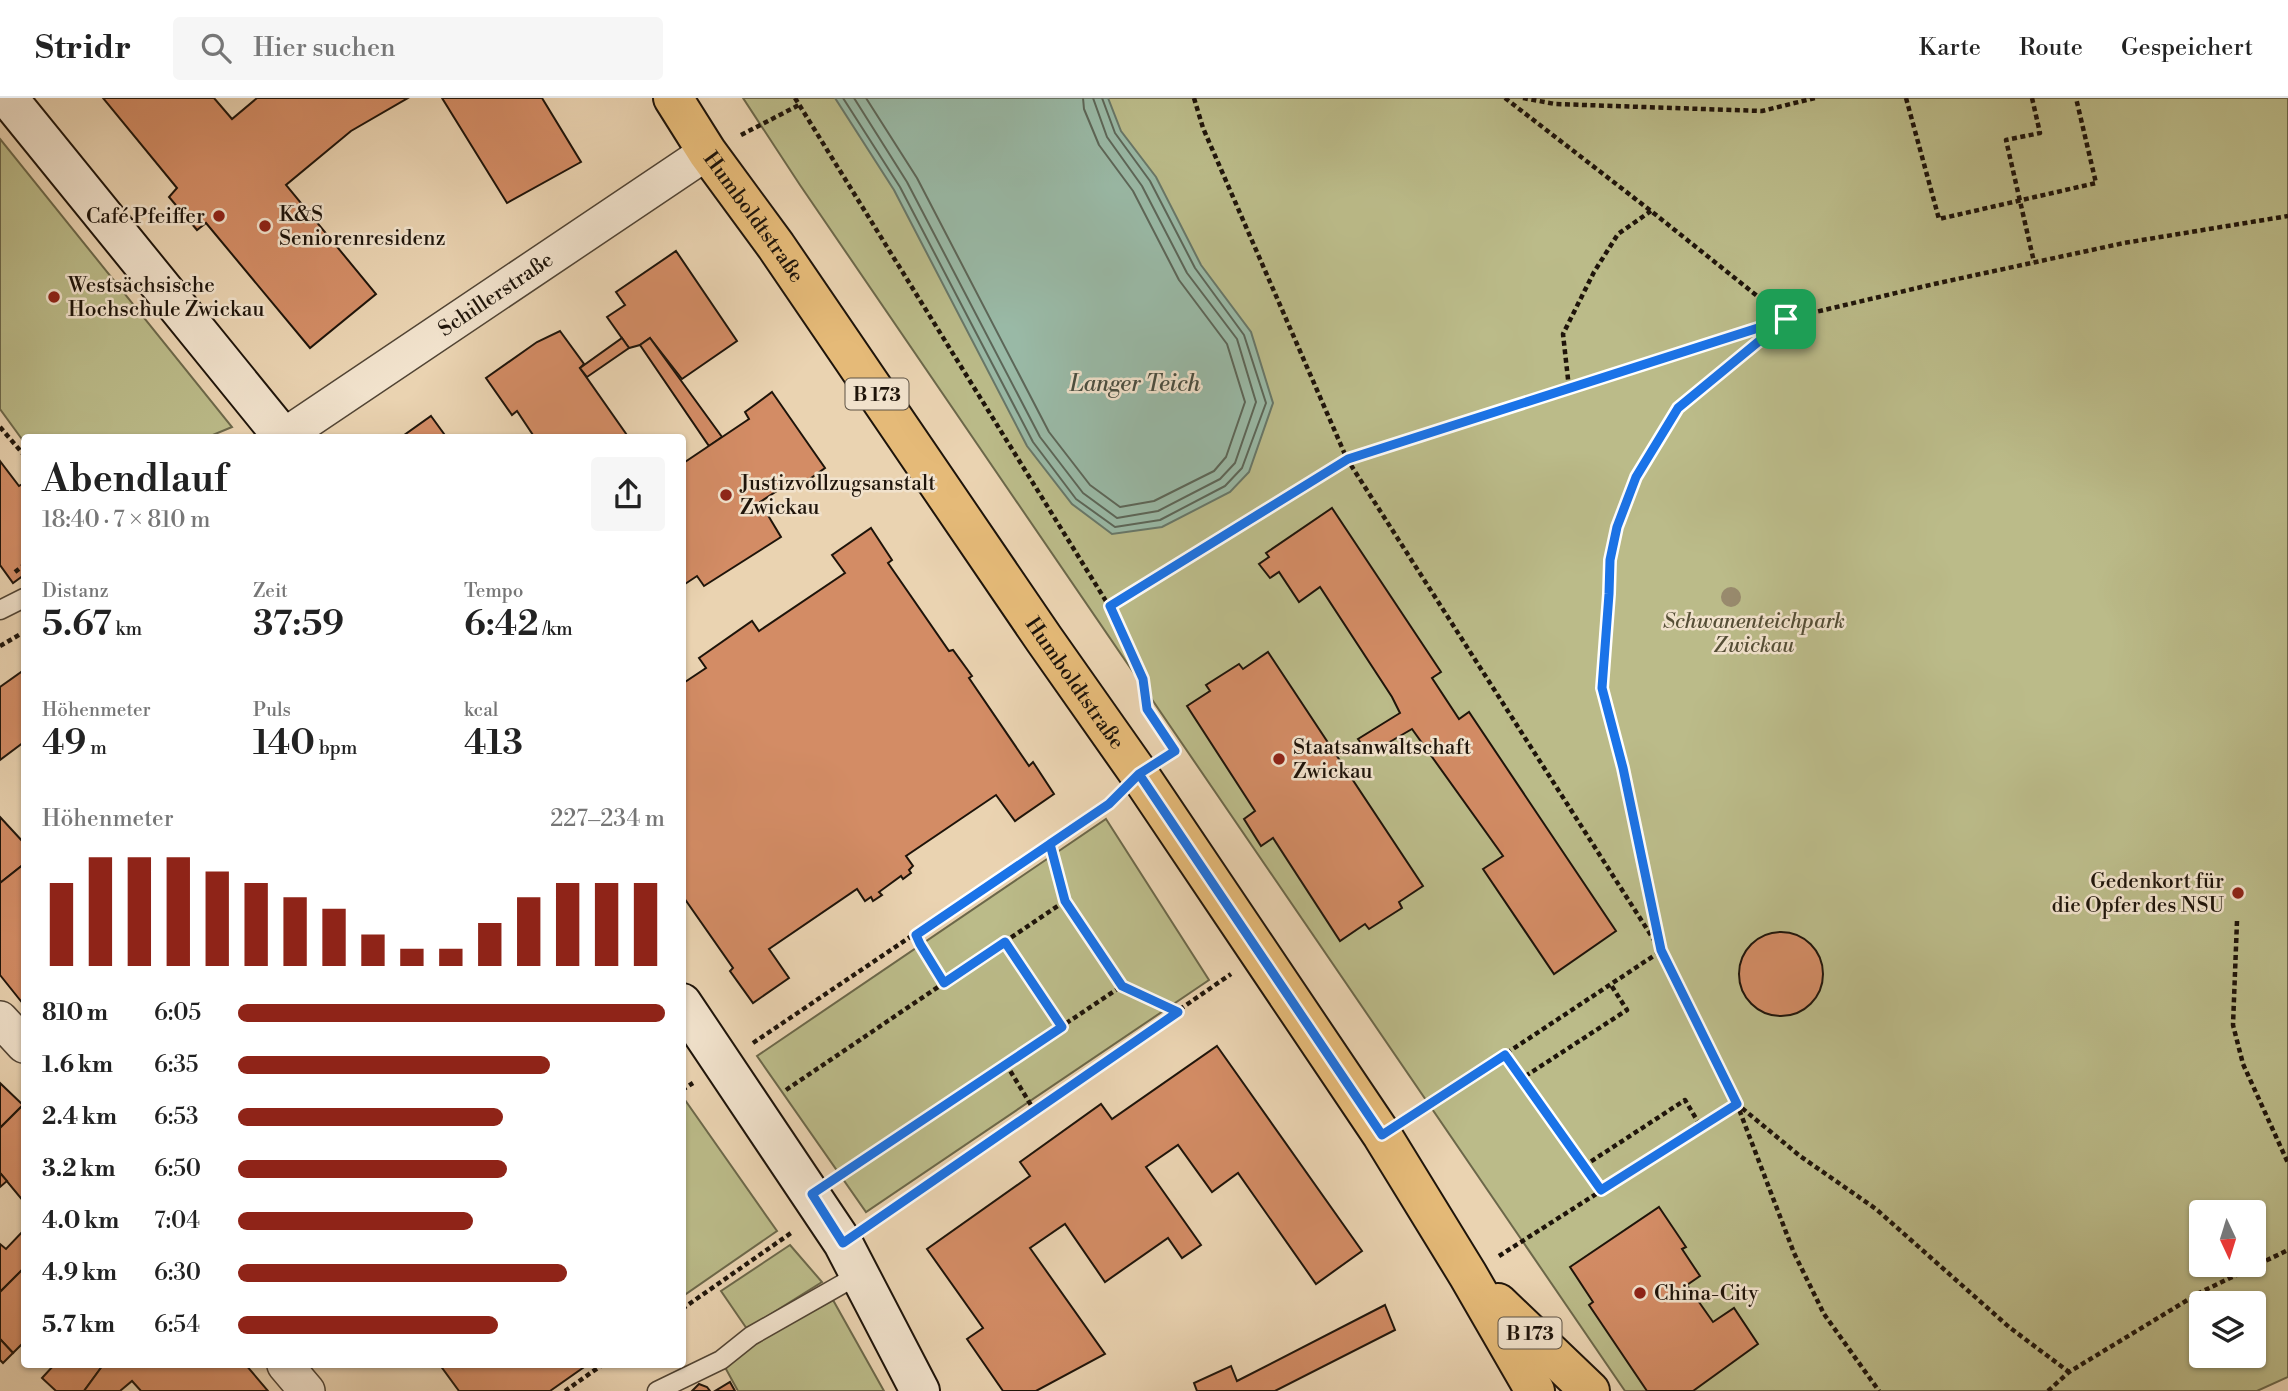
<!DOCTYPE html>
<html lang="de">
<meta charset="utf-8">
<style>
:root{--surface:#fff;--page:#f6f6f6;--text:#222;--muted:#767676;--line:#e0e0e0;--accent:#8f2418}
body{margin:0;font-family:"Libre Bodoni",serif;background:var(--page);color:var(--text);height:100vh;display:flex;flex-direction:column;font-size:26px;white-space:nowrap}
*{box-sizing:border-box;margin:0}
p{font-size:23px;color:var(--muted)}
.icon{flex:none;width:38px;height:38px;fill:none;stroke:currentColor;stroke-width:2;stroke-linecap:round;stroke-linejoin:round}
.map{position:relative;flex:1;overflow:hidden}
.drawer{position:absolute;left:21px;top:336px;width:665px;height:934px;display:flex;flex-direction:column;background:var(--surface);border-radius:7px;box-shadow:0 2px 5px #0004}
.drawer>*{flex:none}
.needle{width:46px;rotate:176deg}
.buttons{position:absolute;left:2189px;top:1102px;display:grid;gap:14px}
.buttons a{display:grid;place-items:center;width:77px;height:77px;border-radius:7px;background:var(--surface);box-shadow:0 2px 5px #0004;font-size:35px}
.pin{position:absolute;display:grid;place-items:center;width:60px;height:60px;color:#fff;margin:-30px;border-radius:14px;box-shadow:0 4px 10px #0006}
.round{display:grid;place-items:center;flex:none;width:74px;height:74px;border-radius:7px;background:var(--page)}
.overview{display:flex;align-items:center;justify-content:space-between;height:119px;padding:0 21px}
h1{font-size:38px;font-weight:600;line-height:52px}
.stats{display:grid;grid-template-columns:repeat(3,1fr);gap:10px;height:119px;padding:7px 21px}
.stats div{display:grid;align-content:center}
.stats b{font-size:35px;font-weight:600}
.stats small{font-size:19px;font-weight:400}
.stats p{font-size:19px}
.chart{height:196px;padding:14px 21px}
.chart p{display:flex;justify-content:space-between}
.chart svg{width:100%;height:126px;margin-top:7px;stroke:var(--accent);stroke-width:6}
ul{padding:0 21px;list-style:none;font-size:23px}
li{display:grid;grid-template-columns:112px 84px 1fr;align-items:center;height:52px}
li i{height:18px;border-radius:9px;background:var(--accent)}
header{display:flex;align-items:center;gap:42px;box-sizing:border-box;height:98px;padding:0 35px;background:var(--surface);border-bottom:2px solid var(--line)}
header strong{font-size:33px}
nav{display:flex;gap:38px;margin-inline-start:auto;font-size:24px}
.search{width:490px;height:63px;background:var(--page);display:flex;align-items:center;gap:18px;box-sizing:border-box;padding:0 24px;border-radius:7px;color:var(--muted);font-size:26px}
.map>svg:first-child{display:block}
</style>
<header>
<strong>Stridr</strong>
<div class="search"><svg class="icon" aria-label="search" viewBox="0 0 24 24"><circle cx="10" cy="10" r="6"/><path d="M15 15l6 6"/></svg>Hier suchen</div>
<nav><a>Karte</a><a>Route</a><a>Gespeichert</a></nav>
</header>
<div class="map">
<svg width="2288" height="1293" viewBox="0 0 2288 1293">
<rect width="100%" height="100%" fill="#ead3b1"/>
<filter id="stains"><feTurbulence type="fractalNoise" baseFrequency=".00286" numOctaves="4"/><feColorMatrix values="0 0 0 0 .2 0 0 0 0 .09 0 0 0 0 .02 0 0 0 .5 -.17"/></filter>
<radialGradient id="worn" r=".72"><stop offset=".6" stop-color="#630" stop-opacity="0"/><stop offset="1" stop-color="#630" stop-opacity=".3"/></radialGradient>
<!-- green -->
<g fill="#bbbb89" stroke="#6c684a" stroke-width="2" fill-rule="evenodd">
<path d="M743 0H2288V1279L2257 1293H1625L800 87ZM2202 1115H2254V1167H2202ZM2202 1206H2254V1258H2202Z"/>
<polygon points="0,41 232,329 208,339 24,340 24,344 0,311"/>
<polygon points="1106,721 1209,882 866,1114 757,958"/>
<polygon points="685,1002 777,1133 683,1198 682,1004"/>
<polygon points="790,1147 822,1184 747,1231 721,1193"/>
<polygon points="833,1202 884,1293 738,1293 721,1262"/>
</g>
<!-- water -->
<polygon fill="#99b9a6" stroke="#687768" stroke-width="2" points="835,0 1108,0 1121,33 1156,79 1201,167 1251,234 1273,305 1249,374 1230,394 1162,429 1112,436 1072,406 1027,348 894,92"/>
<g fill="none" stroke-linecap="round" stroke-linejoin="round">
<!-- shore -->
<g stroke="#5c6658" stroke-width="2">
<polyline points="843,0 900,89 1033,344 1076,401 1115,429 1160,422 1225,388 1242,370 1266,305 1244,237 1195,170 1150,83 1115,35 1102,0"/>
<polyline points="854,0 907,84 1040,339 1083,395 1117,420 1158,413 1220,381 1235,365 1256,304 1237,241 1187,175 1142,88 1107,39 1093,0"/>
<polyline points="866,0 917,80 1049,334 1090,387 1120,409 1154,403 1214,373 1226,359 1245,304 1227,246 1179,182 1133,93 1099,47 1084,11 1083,0"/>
</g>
</g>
<!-- building -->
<g fill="#d38c65" stroke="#1e140a" stroke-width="2">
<polygon points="103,0 214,0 232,21 257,0 408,0 351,33 286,87 376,196 310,250 206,125 197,132 169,99 177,90"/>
<polygon points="442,0 542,0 581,64 507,105"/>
<polygon points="676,153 737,243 682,281 650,240 640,247 629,250 607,219 625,207 616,194"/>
<polygon points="560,233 584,266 580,270 629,340 535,340 517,313 512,317 486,280 537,244"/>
<polygon points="622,240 629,250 587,279 580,270"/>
<polygon points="650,240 722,339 709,348 640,247"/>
<polygon points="772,294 825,370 797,390 792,383 760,404 781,439 704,488 697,478 682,488 682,366 749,321 745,314"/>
<polygon points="431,318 447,340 400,340"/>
<polygon points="0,363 19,388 24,385 24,477 13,485 0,467"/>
<polygon points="1332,410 1441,574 1432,580 1459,621 1469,614 1616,833 1554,876 1483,771 1503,758 1412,631 1369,656 1358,641 1400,615 1392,599 1320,489 1299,504 1279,474 1270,480 1259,466 1269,459 1266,455"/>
<polygon points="871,430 892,462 888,465 949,553 953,552 972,578 969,580 1029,668 1033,664 1054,696 1015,723 996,697 906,758 913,768 909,772 911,775 903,781 901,778 879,794 882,797 873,803 871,799 865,803 857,791 769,851 789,880 753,905 730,873 733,870 682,797 682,586 706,570 699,560 752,523 759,533 845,475 832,457"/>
<polygon points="1268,554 1423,788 1399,804 1402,810 1369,831 1365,826 1340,843 1273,740 1261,748 1244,721 1255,713 1187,608 1210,593 1206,587 1239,566 1243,571"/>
<polygon points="24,572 24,644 0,662 0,589"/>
<polygon points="0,719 24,745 24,766 0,785"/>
<polygon points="24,766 24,907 0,877 0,785"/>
<circle cx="1781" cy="876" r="42"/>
<polygon points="1217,948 1362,1153 1316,1186 1238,1075 1212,1094 1178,1047 1146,1069 1201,1147 1182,1160 1168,1140 1105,1184 1065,1126 1030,1150 1105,1256 1036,1293 1003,1293 967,1241 983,1230 927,1151 1030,1078 1020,1064 1101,1006 1112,1021"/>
<polygon points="0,985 23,1007 0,1030"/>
<polygon points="23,1007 24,1009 24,1104 0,1075 0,1030"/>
<polygon points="0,1075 7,1083 0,1089"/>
<polygon points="1659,1109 1686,1149 1682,1151 1700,1178 1687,1187 1713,1224 1734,1210 1758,1246 1693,1293 1647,1293 1589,1207 1593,1204 1570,1169"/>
<polygon points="24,1132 24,1170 0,1194 0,1146 6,1151"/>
<polygon points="24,1170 24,1244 13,1255 0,1241 0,1194"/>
<polygon points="1385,1207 1395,1232 1275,1293 1197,1293 1194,1285 1231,1268 1237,1283"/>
<polygon points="0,1241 13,1255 3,1265 0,1262"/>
<polygon points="54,1267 103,1267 84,1293 56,1293 42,1280"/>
<polygon points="103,1267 246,1267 268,1293 141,1293 132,1283 120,1293 84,1293"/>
<polygon points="440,1267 587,1267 550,1293 459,1293"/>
<polygon points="730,1284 735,1293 715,1293"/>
<polygon points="699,1286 707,1289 710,1293 692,1293"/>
</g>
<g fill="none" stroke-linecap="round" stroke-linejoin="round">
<defs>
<g id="lane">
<polyline points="0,512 24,500"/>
<polyline points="657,1293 721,1262 751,1238 860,1176"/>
</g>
<g id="street">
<path id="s1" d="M283 339 707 54"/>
<polyline points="0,921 24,947"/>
<polyline points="285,1267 307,1293"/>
</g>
<g id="secondary">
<polyline points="8,0 284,340"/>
<polyline points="682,905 843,1145 920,1293"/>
</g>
<g id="primary">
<path id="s2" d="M673 0 707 54 776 148 1044 541 1139 676 1382 1037 1468 1177 1535 1293"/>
<polyline points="1498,1205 1590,1293"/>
</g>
</defs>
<!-- lane casing -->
<use href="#lane" stroke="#514434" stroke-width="21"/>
<!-- street casing -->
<use href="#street" stroke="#514434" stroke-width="38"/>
<!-- secondary casing -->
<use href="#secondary" stroke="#1e140a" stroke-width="42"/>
<!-- primary casing -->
<use href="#primary" stroke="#1e140a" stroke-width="42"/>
<!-- path -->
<g stroke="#1e140a" stroke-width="4.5" stroke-dasharray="5 3.5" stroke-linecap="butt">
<polyline points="795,0 1109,508 1143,581 1147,612 1175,653 1170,656"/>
<polyline points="1194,0 1203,30 1347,361 1661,853 1413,1017"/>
<polyline points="1505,0 1651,113 1786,221 1678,310 1636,379 1617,429 1610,462 1609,496 1602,590 1623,670 1661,853 1737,1006 1794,1155 1824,1216 1879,1293"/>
<polyline points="1523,0 1555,6 1762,13 1815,0"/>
<polyline points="1906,0 1939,121 2096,85 2076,0"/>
<polyline points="2032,0 2040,35 2006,42 2034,164"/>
<polyline points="741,37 799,7"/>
<polyline points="1569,290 1563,236 1594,174 1618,136 1651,113"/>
<polyline points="0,329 24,357"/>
<polyline points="15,474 24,467"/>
<polyline points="1109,508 1347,361 1786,221 1934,186 2124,145 2288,118"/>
<polyline points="0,548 24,534"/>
<polyline points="1050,747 1065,803"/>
<polyline points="2237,823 2233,927 2243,966 2288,1065"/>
<polyline points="916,837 920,846 944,885"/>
<polyline points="1122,888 1178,914"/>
<polyline points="753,945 1112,703"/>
<polyline points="1505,957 1521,981 1627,912 1611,887"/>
<polyline points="1006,966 1034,1012"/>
<polyline points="1521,981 1601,1092"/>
<polyline points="682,992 693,985"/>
<path d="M786 992C879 929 972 866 1065 803L1122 888 1062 928 1005 844"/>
<polyline points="1584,1068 1685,1002 1701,1029"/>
<polyline points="841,1076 1062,928"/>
<polyline points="872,1124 1231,876"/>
<polyline points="1499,1158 1737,1006 1800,1058 1876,1111 2009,1229 2069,1274"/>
<polyline points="682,1211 791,1135"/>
<polyline points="565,1293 602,1267"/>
<polyline points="2048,1293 2069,1274 2199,1195 2288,1152"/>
</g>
<!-- lane -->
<use href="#lane" stroke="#f1e2cc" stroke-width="18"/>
<!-- street -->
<use href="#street" stroke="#f1e2cc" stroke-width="35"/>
<!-- secondary -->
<use href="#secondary" stroke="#f1e2cc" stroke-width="38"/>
<!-- primary -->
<use href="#primary" stroke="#e5ba78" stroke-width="38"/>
</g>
<!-- trees -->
<circle fill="#988a6d" cx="1731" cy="499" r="10"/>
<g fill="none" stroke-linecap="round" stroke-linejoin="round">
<defs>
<polyline id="route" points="1786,221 1348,361 1110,508 1143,581 1147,611 1175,653 1139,676 1109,706 916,837 920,846 944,885 1005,844 1062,929 812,1096 843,1145 1178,914 1122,888 1065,803 1050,746 1109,706 1139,676 1382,1037 1505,957 1601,1092 1737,1006 1661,852 1623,670 1602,590 1609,496 1610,462 1617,429 1636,379 1678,310 1786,221"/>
</defs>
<!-- route casing -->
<use href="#route" stroke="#fff" stroke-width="14"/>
<!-- route -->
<use href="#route" stroke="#1a73e8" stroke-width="9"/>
</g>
<!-- markers -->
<g fill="#8f2418" stroke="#f1e2cc" stroke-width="2.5">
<circle cx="219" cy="118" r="7"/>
<circle cx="265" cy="128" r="7"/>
<circle cx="54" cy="199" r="7"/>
<circle cx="726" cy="397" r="7"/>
<circle cx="1279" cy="661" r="7"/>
<circle cx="2238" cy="795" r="7"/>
<circle cx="1640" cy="1195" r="7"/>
</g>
<g text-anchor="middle" stroke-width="5" stroke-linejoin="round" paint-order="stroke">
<!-- shield labels -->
<g fill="#f1e2cc" stroke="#5d5244" stroke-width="2">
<rect x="845.5" y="280.5" width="63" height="31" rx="5"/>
<rect x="1498.5" y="1219.5" width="63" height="31" rx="5"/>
</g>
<g font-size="19" font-weight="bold" fill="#1e140a">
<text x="877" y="303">B 173</text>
<text x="1530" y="1242">B 173</text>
</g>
<!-- poi labels -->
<g font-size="21" fill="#1e140a" stroke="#f1e2cc" text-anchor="start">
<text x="279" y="123">K&amp;S<tspan x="279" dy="24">Seniorenresidenz</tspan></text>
<text x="205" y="125" text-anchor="end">Café Pfeiffer</text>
<text x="68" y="194">Westsächsische<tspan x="68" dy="24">Hochschule Zwickau</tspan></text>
<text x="740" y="392">Justizvollzugsanstalt<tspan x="740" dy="24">Zwickau</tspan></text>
<text x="1293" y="656">Staatsanwaltschaft<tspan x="1293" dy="24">Zwickau</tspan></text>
<text x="2224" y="790" text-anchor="end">Gedenkort für<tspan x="2224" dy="24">die Opfer des NSU</tspan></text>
<text x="1654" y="1202">China-City</text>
</g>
<!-- street labels -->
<g font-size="21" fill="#1e140a" stroke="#f1e2cc">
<text dy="7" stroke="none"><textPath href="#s2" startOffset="144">Humboldtstraße</textPath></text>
<text dy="7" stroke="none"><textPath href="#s1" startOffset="256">Schillerstraße</textPath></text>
<text dy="7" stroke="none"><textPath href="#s2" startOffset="710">Humboldtstraße</textPath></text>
</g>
<!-- park labels -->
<g font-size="21" font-style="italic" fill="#554e36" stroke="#f1e2cc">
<text x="1754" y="530">Schwanenteichpark<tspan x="1754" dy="24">Zwickau</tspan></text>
</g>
<!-- water labels -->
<g font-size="23" font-style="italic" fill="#494e41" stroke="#f1e2cc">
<text x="1135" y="293">Langer Teich</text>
</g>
</g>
<rect width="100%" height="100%" filter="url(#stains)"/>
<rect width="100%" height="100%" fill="url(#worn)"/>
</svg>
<div class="buttons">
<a><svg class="needle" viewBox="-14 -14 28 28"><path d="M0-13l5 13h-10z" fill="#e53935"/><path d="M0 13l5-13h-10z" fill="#767676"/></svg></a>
<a><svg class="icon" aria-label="layers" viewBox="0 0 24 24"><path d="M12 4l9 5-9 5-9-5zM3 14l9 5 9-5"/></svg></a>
</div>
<div class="pin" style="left:1786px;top:221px;background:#1e9e55"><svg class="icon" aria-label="arrive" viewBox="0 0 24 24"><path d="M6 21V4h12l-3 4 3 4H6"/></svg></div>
<section class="drawer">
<div class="overview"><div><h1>Abendlauf</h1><p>18:40 · 7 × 810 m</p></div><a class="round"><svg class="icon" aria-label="share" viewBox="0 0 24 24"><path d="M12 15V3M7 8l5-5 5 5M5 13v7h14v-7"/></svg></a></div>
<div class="stats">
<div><p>Distanz</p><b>5.67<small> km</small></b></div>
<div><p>Zeit</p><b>37:59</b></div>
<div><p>Tempo</p><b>6:42<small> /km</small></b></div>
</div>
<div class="stats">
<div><p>Höhenmeter</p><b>49<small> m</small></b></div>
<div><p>Puls</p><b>140<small> bpm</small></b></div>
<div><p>kcal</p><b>413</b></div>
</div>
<div class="chart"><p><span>Höhenmeter</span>227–234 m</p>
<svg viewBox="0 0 160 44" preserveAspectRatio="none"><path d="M5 44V15M15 44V6M25 44V6M35 44V6M45 44V11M55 44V15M65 44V20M75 44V24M85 44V33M95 44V38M105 44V38M115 44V29M125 44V20M135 44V15M145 44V15M155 44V15"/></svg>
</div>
<ul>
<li><b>810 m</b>6:05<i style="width:100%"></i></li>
<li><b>1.6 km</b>6:35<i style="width:73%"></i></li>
<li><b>2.4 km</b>6:53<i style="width:62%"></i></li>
<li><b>3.2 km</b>6:50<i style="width:63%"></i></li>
<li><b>4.0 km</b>7:04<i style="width:55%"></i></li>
<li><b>4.9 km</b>6:30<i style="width:77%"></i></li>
<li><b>5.7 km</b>6:54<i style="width:61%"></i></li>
</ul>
</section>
</div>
